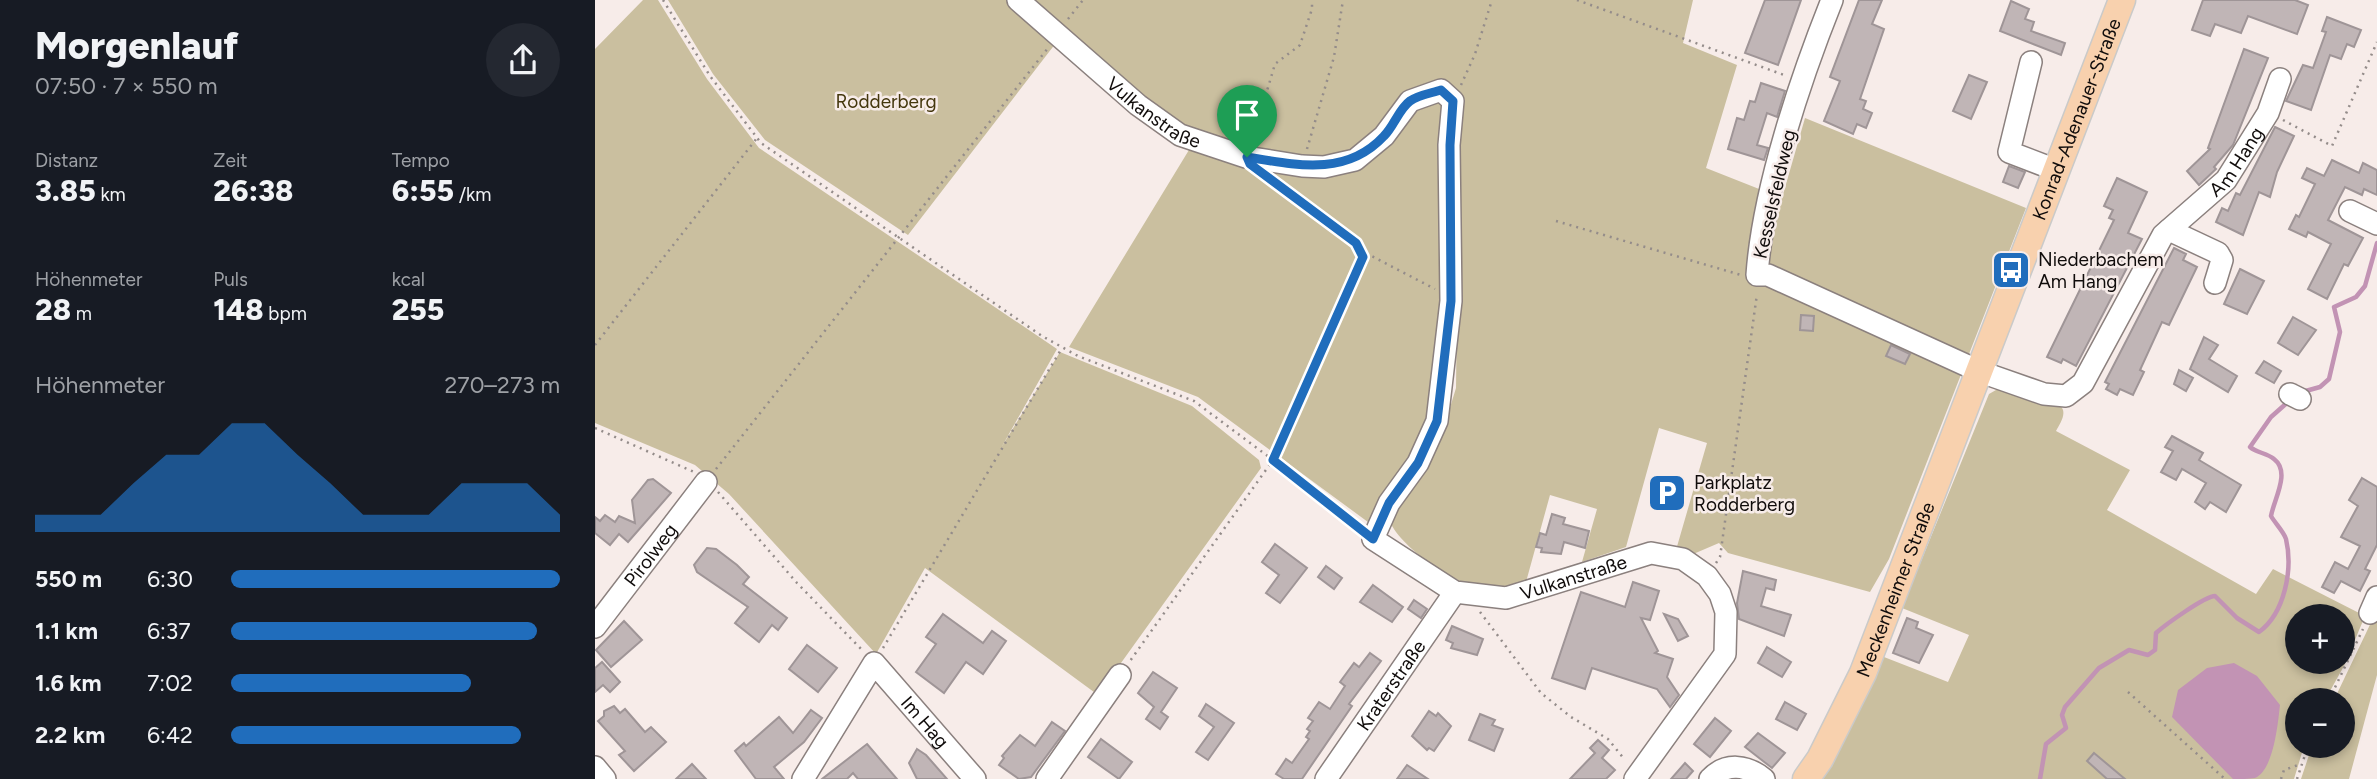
<!DOCTYPE html>
<html lang="de">
<meta charset="utf-8">
<style>
:root{--surface:#171b24;--page:#242831;--text:#f1f3f6;--muted:#9ea1a6;--accent:#206dbc}
body{margin:0;font-family:Figtree,sans-serif;background:var(--page);color:var(--text);height:100vh;display:flex;flex-direction:column;font-size:26px;white-space:nowrap}
*{box-sizing:border-box;margin:0}
p{font-size:23px;color:var(--muted)}
.icon{flex:none;width:38px;height:38px;fill:none;stroke:currentColor;stroke-width:2;stroke-linecap:round;stroke-linejoin:round}
.map{position:relative;flex:1;overflow:hidden}
.panel{display:flex;flex-direction:column;background:var(--surface);width:595px}
.panel>*{flex:none}
.buttons{position:absolute;left:1690px;top:604px;display:grid;gap:14px}
.buttons a{display:grid;place-items:center;width:70px;height:70px;border-radius:50%;background:var(--surface);box-shadow:0 4px 10px #0003;font-size:35px}
.pin{position:absolute;display:grid;place-items:center;width:60px;height:60px;color:#fff;margin:-72px -30px;border-radius:50% 50% 50% 0;rotate:-45deg;box-shadow:0 0 7px #0007}
.pin .icon{rotate:45deg}
.round{display:grid;place-items:center;flex:none;width:74px;height:74px;border-radius:37px;background:var(--page)}
.summary{display:flex;align-items:center;justify-content:space-between;height:119px;padding:0 35px}
h1{font-size:38px;font-weight:800;line-height:52px}
.stats{display:grid;grid-template-columns:repeat(3,1fr);gap:10px;height:119px;padding:7px 35px}
.stats div{display:grid;align-content:center}
.stats b{font-size:30px;font-weight:800}
.stats small{font-size:19px;font-weight:400}
.stats p{font-size:19px}
.chart{height:196px;padding:14px 35px}
.chart p{display:flex;justify-content:space-between}
.chart svg{width:100%;height:126px;margin-top:7px;fill:var(--accent);opacity:.7}
ul{padding:0 35px;list-style:none;font-size:23px}
li{display:grid;grid-template-columns:112px 84px 1fr;align-items:center;height:52px}
li i{height:18px;border-radius:9px;background:var(--accent)}
main{display:flex;flex:1;min-height:0}
.map>svg:first-child{display:block}
</style>
<main>
<section class="panel">
<div class="summary"><div><h1>Morgenlauf</h1><p>07:50 · 7 × 550 m</p></div><a class="round"><svg class="icon" aria-label="share" viewBox="0 0 24 24"><path d="M12 15V3M7 8l5-5 5 5M5 13v7h14v-7"/></svg></a></div>
<div class="stats">
<div><p>Distanz</p><b>3.85<small> km</small></b></div>
<div><p>Zeit</p><b>26:38</b></div>
<div><p>Tempo</p><b>6:55<small> /km</small></b></div>
</div>
<div class="stats">
<div><p>Höhenmeter</p><b>28<small> m</small></b></div>
<div><p>Puls</p><b>148<small> bpm</small></b></div>
<div><p>kcal</p><b>255</b></div>
</div>
<div class="chart"><p><span>Höhenmeter</span>270–273 m</p>
<svg viewBox="0 0 160 44" preserveAspectRatio="none"><path d="M0 44V38L10 38L20 38L30 27L40 17L50 17L60 6L70 6L80 17L90 27L100 38L110 38L120 38L130 27L140 27L150 27L160 38V44z"/></svg>
</div>
<ul>
<li><b>550 m</b>6:30<i style="width:100%"></i></li>
<li><b>1.1 km</b>6:37<i style="width:93%"></i></li>
<li><b>1.6 km</b>7:02<i style="width:73%"></i></li>
<li><b>2.2 km</b>6:42<i style="width:88%"></i></li>
</ul>
</section>
<div class="map">
<svg width="1782" height="779" viewBox="0 0 1782 779">
<rect width="100%" height="100%" fill="#f7ece9"/>
<!-- green -->
<g fill="#cabf9f" fill-rule="evenodd">
<polygon points="48,0 63,0 112,79 164,148 462,349 406,448 465,352 597,406 664,460 666,468 503,695 330,568 281,654 134,494 100,465 0,423 0,49"/>
<path d="M73 0H1098L1088 43 1142 65 1111 168 1187 198 1210 118 1431 208 1294 559 1275 592 1133 553 1124 543 1096 555 1081 550 1112 443 1064 428 1031 547 987 562 1002 509 955 495 931 582C920 584 909 588 898 589 867 591 807 549 795 522L847 434 861 388 862 303 849 299 837 419 777 525 603 397 474 347 597 145 464 39 313 235 170 140 118 74Z"/>
<path d="M1401 390C1414 390 1465 396 1468 410 1470 417 1464 425 1461 431L1535 470 1512 510 1661 594 1678 569 1770 616 1749 666 1730 700H1703V746H1709L1699 779H1226L1238 763 1289 657 1353 682 1374 635 1307 608 1394 394ZM1703 616H1748V662H1703Z"/>
<polygon points="1782,610 1782,675 1754,779 1706,779 1717,746 1748,746 1748,700 1739,700"/>
</g>
<!-- water -->
<path fill="#c293b4" d="M1639 663 1662 676 1685 705C1683 722 1679 770 1660 778 1654 779 1645 779 1638 779L1577 717 1583 690 1612 668Z"/>
<g fill="none" stroke-linecap="round" stroke-linejoin="round">
<!-- stream -->
<g stroke="#c293b4" stroke-width="4.5">
<polyline points="1707,392 1725,387 1734,379 1745,332 1739,307 1761,297 1770,286 1782,243"/>
<path d="M1445 779 1451 744 1471 728 1467 715 1470 707 1504 668 1534 650 1553 655 1560 650 1561 633C1570 625 1610 596 1620 596L1642 618 1664 632C1690 613 1698 569 1691 539 1689 532 1680 523 1676 516 1679 499 1696 472 1679 459 1672 453 1662 453 1655 447L1676 417 1694 401"/>
</g>
</g>
<!-- building -->
<g fill="#c0b5b6" stroke="#9f9597" stroke-width="2">
<polygon points="1170,0 1206,0 1183,65 1150,53"/>
<polygon points="1264,0 1287,0 1277,24 1289,29 1265,99 1271,101 1268,109 1277,113 1271,128 1262,124 1258,134 1229,121 1245,81 1235,77"/>
<polygon points="1608,0 1700,0 1713,5 1702,34 1653,16 1646,33 1620,24 1615,36 1597,30"/>
<polygon points="1416,1 1434,9 1430,19 1439,22 1436,31 1470,43 1466,55 1405,31"/>
<polygon points="1732,17 1766,30 1759,47 1752,44 1746,59 1735,55 1716,110 1691,101 1708,65 1718,68 1731,32 1727,31"/>
<polygon points="1649,49 1673,58 1638,145 1619,167 1621,169 1604,185 1592,171 1615,149 1613,148"/>
<polygon points="1374,75 1392,82 1376,119 1358,111"/>
<polygon points="1166,83 1190,91 1182,117 1172,113 1162,145 1173,148 1169,160 1133,149 1142,118 1149,120 1155,101 1160,102"/>
<polygon points="1680,127 1699,136 1682,172 1675,197 1664,192 1648,235 1621,222 1627,208 1633,211 1641,193 1645,195"/>
<polygon points="1737,160 1764,173 1768,163 1782,170 1782,195 1769,189 1767,195 1750,187 1733,220 1768,238 1753,266 1749,264 1732,299 1713,289 1736,244 1713,232 1711,237 1694,229 1701,215 1704,217 1720,184 1707,178 1712,168 1729,176"/>
<polygon points="1414,166 1430,172 1423,188 1408,182"/>
<polygon points="1522,178 1552,192 1533,233 1547,239 1481,366 1468,359 1466,363 1452,357 1519,220 1514,218 1518,210 1509,206"/>
<polygon points="1579,248 1591,254 1588,260 1602,267 1574,325 1567,322 1545,370 1549,372 1538,395 1525,389 1522,395 1511,389 1514,384 1510,382"/>
<polygon points="1645,269 1669,281 1652,314 1629,304"/>
<polygon points="1206,315 1219,316 1218,331 1205,330"/>
<polygon points="1698,317 1721,330 1703,355 1683,343"/>
<polygon points="1609,337 1623,345 1614,359 1642,376 1633,392 1595,369"/>
<polygon points="1296,345 1315,354 1310,364 1291,356"/>
<polygon points="1669,361 1686,371 1679,383 1661,373"/>
<polygon points="1584,370 1598,378 1591,391 1579,384"/>
<polygon points="1577,436 1608,453 1604,460 1646,485 1631,512 1615,502 1610,509 1600,502 1611,483 1587,469 1581,480 1566,472 1578,451 1570,447"/>
<polygon points="1767,478 1782,487 1782,545 1770,569 1775,571 1765,591 1746,581 1739,593 1727,587 1740,562 1753,569 1765,546 1746,537 1763,506 1754,500"/>
<polygon points="58,479 76,493 33,542 24,534 15,545 0,533 0,517 5,521 10,515 20,522 24,516 40,523 37,500 53,480"/>
<polygon points="957,514 970,518 968,524 994,531 990,548 969,542 966,554 946,552 947,548 941,547 945,533 951,535"/>
<polygon points="680,544 712,568 685,603 671,593 684,575 667,562"/>
<polygon points="112,548 121,549 142,565 154,577 148,584 192,618 183,630 177,625 164,642 140,623 153,607 102,572 99,565"/>
<polygon points="731,566 747,578 739,589 723,577"/>
<polygon points="1148,571 1181,580 1179,590 1171,588 1166,606 1196,615 1189,636 1144,619 1142,603"/>
<polygon points="1038,582 1064,591 1055,620 1046,618 1063,651 1060,653 1078,659 1072,677 1084,695 1075,707 1062,689 997,668 990,689 957,678 986,592 1030,607"/>
<polygon points="778,585 808,607 797,622 765,602"/>
<polygon points="819,600 832,609 826,618 813,609"/>
<polygon points="348,614 388,643 397,631 411,641 388,674 371,662 349,693 321,672 341,644 331,637"/>
<polygon points="1069,614 1083,619 1093,636 1083,641"/>
<polygon points="1312,618 1323,622 1321,628 1338,635 1324,663 1298,653"/>
<polygon points="29,621 47,640 16,667 1,650"/>
<polygon points="857,626 888,639 882,655 856,648 858,643 851,640"/>
<polygon points="212,645 242,668 223,692 194,669"/>
<polygon points="1172,647 1196,662 1187,677 1163,663"/>
<polygon points="775,653 786,661 754,704 757,706 707,779 689,779 681,774 691,759 697,763 714,739 711,737 715,731 712,729 718,721 713,718 724,702 735,709 750,686 745,682 759,663 764,667"/>
<polygon points="7,662 25,682 15,692 8,685 0,692 0,668"/>
<polygon points="558,672 582,688 566,712 573,717 565,729 551,719 559,707 543,693"/>
<polygon points="1190,702 1211,714 1202,730 1181,719"/>
<polygon points="611,704 639,723 613,760 601,752 619,727 604,716"/>
<polygon points="19,706 25,713 30,709 50,732 56,727 71,742 39,771 24,755 30,751 3,721 9,716 9,711"/>
<polygon points="216,710 227,718 209,742 179,767 189,779 161,779 140,751 149,743 151,746 184,717 198,733"/>
<polygon points="834,711 841,716 843,713 856,726 839,751 834,748 832,750 817,736"/>
<polygon points="885,714 900,720 897,725 908,729 899,751 874,740"/>
<polygon points="1120,718 1136,731 1115,757 1099,744"/>
<polygon points="457,722 470,731 436,777 424,779 404,765 409,758 407,756 425,735 440,746"/>
<polygon points="1163,733 1190,753 1177,768 1150,747"/>
<polygon points="506,739 537,762 524,779 493,757"/>
<polygon points="1003,740 1014,750 1007,758 1020,770 1011,779 975,779 1000,753 995,748"/>
<polygon points="272,744 302,779 263,779 258,773 252,779 227,779"/>
<polygon points="322,749 331,755 352,779 322,779 314,763"/>
<polygon points="1499,753 1530,779 1512,779 1492,761"/>
<polygon points="1090,763 1098,771 1091,779 1076,779"/>
<polygon points="97,764 111,779 81,779"/>
<polygon points="812,765 833,779 802,779"/>
</g>
<g fill="none" stroke-linecap="round" stroke-linejoin="round">
<defs>
<g id="minor">
<path id="s1" d="M423 0 543 105 585 135 651 157 707 166 729 167 760 160 789 136 815 101 846 90 858 101 854 145 856 301 842 421 823 463 794 503 778 539 860 592 911 598 1056 553 1088 559 1112 576 1125 594 1131 612 1130 654 1040 779"/>
<path id="s2" d="M1237 0C1205 80 1168 190 1162 275H1173L1386 372 1449 394 1471 396 1488 383 1568 235 1631 180 1673 113 1685 79"/>
<polyline points="1436,62 1414,152 1461,170"/>
<polyline points="1755,211 1782,224"/>
<polyline points="1574,230 1623,253 1627,260 1620,283"/>
<polyline points="1695,394 1705,399"/>
<polyline points="1775,613 1782,597"/>
<path id="s3" d="M0 627 111 482"/>
<polyline points="0,767 10,779"/>
<path id="s4" d="M208 779 279 663 380 779"/>
<polyline points="452,779 525,675"/>
<path id="s5" d="M731 779 860 592"/>
<path d="M1115 779C1131 762 1152 765 1169 779"/>
</g>
<g id="major">
<path id="s6" d="M1211 779 1225 759 1268 673 1527 0"/>
</g>
</defs>
<!-- minor casing -->
<use href="#minor" stroke="#8b807e" stroke-width="24"/>
<!-- major casing -->
<use href="#major" stroke="#cacac9" stroke-width="29"/>
<!-- path -->
<g stroke="#948c8a" stroke-width="2.5" stroke-dasharray="2 5" stroke-linecap="butt">
<polyline points="68,0 115,76 166,143 447,336 483,356 599,401 678,460 535,661"/>
<polyline points="982,0 1189,75"/>
<polyline points="473,19 488,0"/>
<polyline points="866,85 880,54 897,0"/>
<polyline points="1688,120 1737,146 1782,42"/>
<polyline points="657,140 658,111 669,101 680,64 705,45 717,9 717,0"/>
<polyline points="712,149 739,57 748,0"/>
<polyline points="675,180 761,243 768,257 678,460 765,529"/>
<polyline points="961,221 1146,275"/>
<polyline points="765,250 840,289"/>
<polyline points="0,345 162,138"/>
<polyline points="0,428 99,472"/>
<polyline points="121,469 453,48"/>
<polyline points="123,492 202,583 267,650"/>
<polyline points="1121,563 1125,557 1162,294"/>
<polyline points="885,612 946,693 976,717 1013,739 1030,760"/>
<polyline points="288,648 467,348"/>
<polyline points="1533,692 1630,779"/>
<polyline points="1734,700 1768,629"/>
<polyline points="1686,779 1689,770 1706,764"/>
<polyline points="1702,779 1713,746"/>
</g>
<!-- minor -->
<use href="#minor" stroke="#fff" stroke-width="21"/>
<!-- major -->
<use href="#major" stroke="#f8d1ae" stroke-width="26"/>
</g>
<g fill="none" stroke-linecap="round" stroke-linejoin="round">
<defs>
<path id="route" d="M846 90 858 101 855 145 856 301 842 421 823 463 794 503 778 539 678 460 768 257 761 243 655 164 652 157C701 165 751 177 789 136 799 126 804 109 815 101 823 95 837 93 846 90Z"/>
</defs>
<!-- route casing -->
<use href="#route" stroke="#fff" stroke-width="14"/>
<!-- route -->
<use href="#route" stroke="#206dbc" stroke-width="9"/>
</g>
<!-- icons -->
<defs>
<symbol id="bus-square" viewBox="-11 -11 22 22"><rect x="-9" y="-9" width="18" height="18" rx="4" fill="#206dbc" stroke="#f7ece9"/><path d="M-5-6H5V4H4V6H2V4H-2V6H-4V4H-5ZM-3.5-4V0h7V-4ZM-3.5 1.2v1.5H-2V1.2ZM2 1.2v1.5H3.5V1.2Z" fill="#fff"/></symbol>
<symbol id="parking-square" viewBox="-11 -11 22 22"><rect x="-9" y="-9" width="18" height="18" rx="4" fill="#206dbc" stroke="#f7ece9"/><path d="M-3.5-5.5H1a3.5 3.5 0 0 1 0 7H-1V5.5H-3.5ZM-1-3.4V-.6H.8a1.4 1.4 0 0 0 0-2.8Z" fill="#fff"/></symbol>
</defs>
<g fill-rule="evenodd">
<use href="#bus-square" x="1394" y="248" width="44" height="44"/>
<use href="#parking-square" x="1050" y="471" width="44" height="44"/>
</g>
<g text-anchor="middle" stroke-width="5" stroke-linejoin="round" paint-order="stroke">
<!-- park labels -->
<g font-size="19" fill="#44370d" stroke="#f7ece9">
<text x="291" y="108">Rodderberg</text>
</g>
<!-- street labels -->
<g font-size="19" fill="#100c0b" stroke="#f7ece9">
<text dy="7" stroke="none"><textPath href="#s1" startOffset="177">Vulkanstraße</textPath></text>
<text dy="7" stroke="none"><textPath href="#s6" startOffset="714">Konrad-Adenauer-Straße</textPath></text>
<text dy="7" stroke="none"><textPath href="#s2" startOffset="914">Am Hang</textPath></text>
<text transform="translate(1179 194) rotate(-77)" y="7">Kesselsfeldweg</text>
<text dy="7" stroke="none"><textPath href="#s3" startOffset="91">Pirolweg</textPath></text>
<text dy="7" stroke="none"><textPath href="#s1" startOffset="1197">Vulkanstraße</textPath></text>
<text dy="7" stroke="none"><textPath href="#s6" startOffset="210">Meckenheimer Straße</textPath></text>
<text dy="7" stroke="none"><textPath href="#s5" startOffset="114">Kraterstraße</textPath></text>
<text dy="7" stroke="none"><textPath href="#s4" startOffset="214">Im Hag</textPath></text>
</g>
<!-- poi labels -->
<g font-size="19" fill="#100c0b" stroke="#f7ece9" text-anchor="start">
<text x="1443" y="266">Niederbachem<tspan x="1443" dy="22">Am Hang</tspan></text>
<text x="1099" y="489">Parkplatz<tspan x="1099" dy="22">Rodderberg</tspan></text>
</g>
</g>
</svg>
<div class="buttons">
<a>+</a>
<a>−</a>
</div>
<div class="pin" style="left:652px;top:157px;background:#1e9e55"><svg class="icon" aria-label="arrive" viewBox="0 0 24 24"><path d="M6 21V4h12l-3 4 3 4H6"/></svg></div>
</div>
</main>
